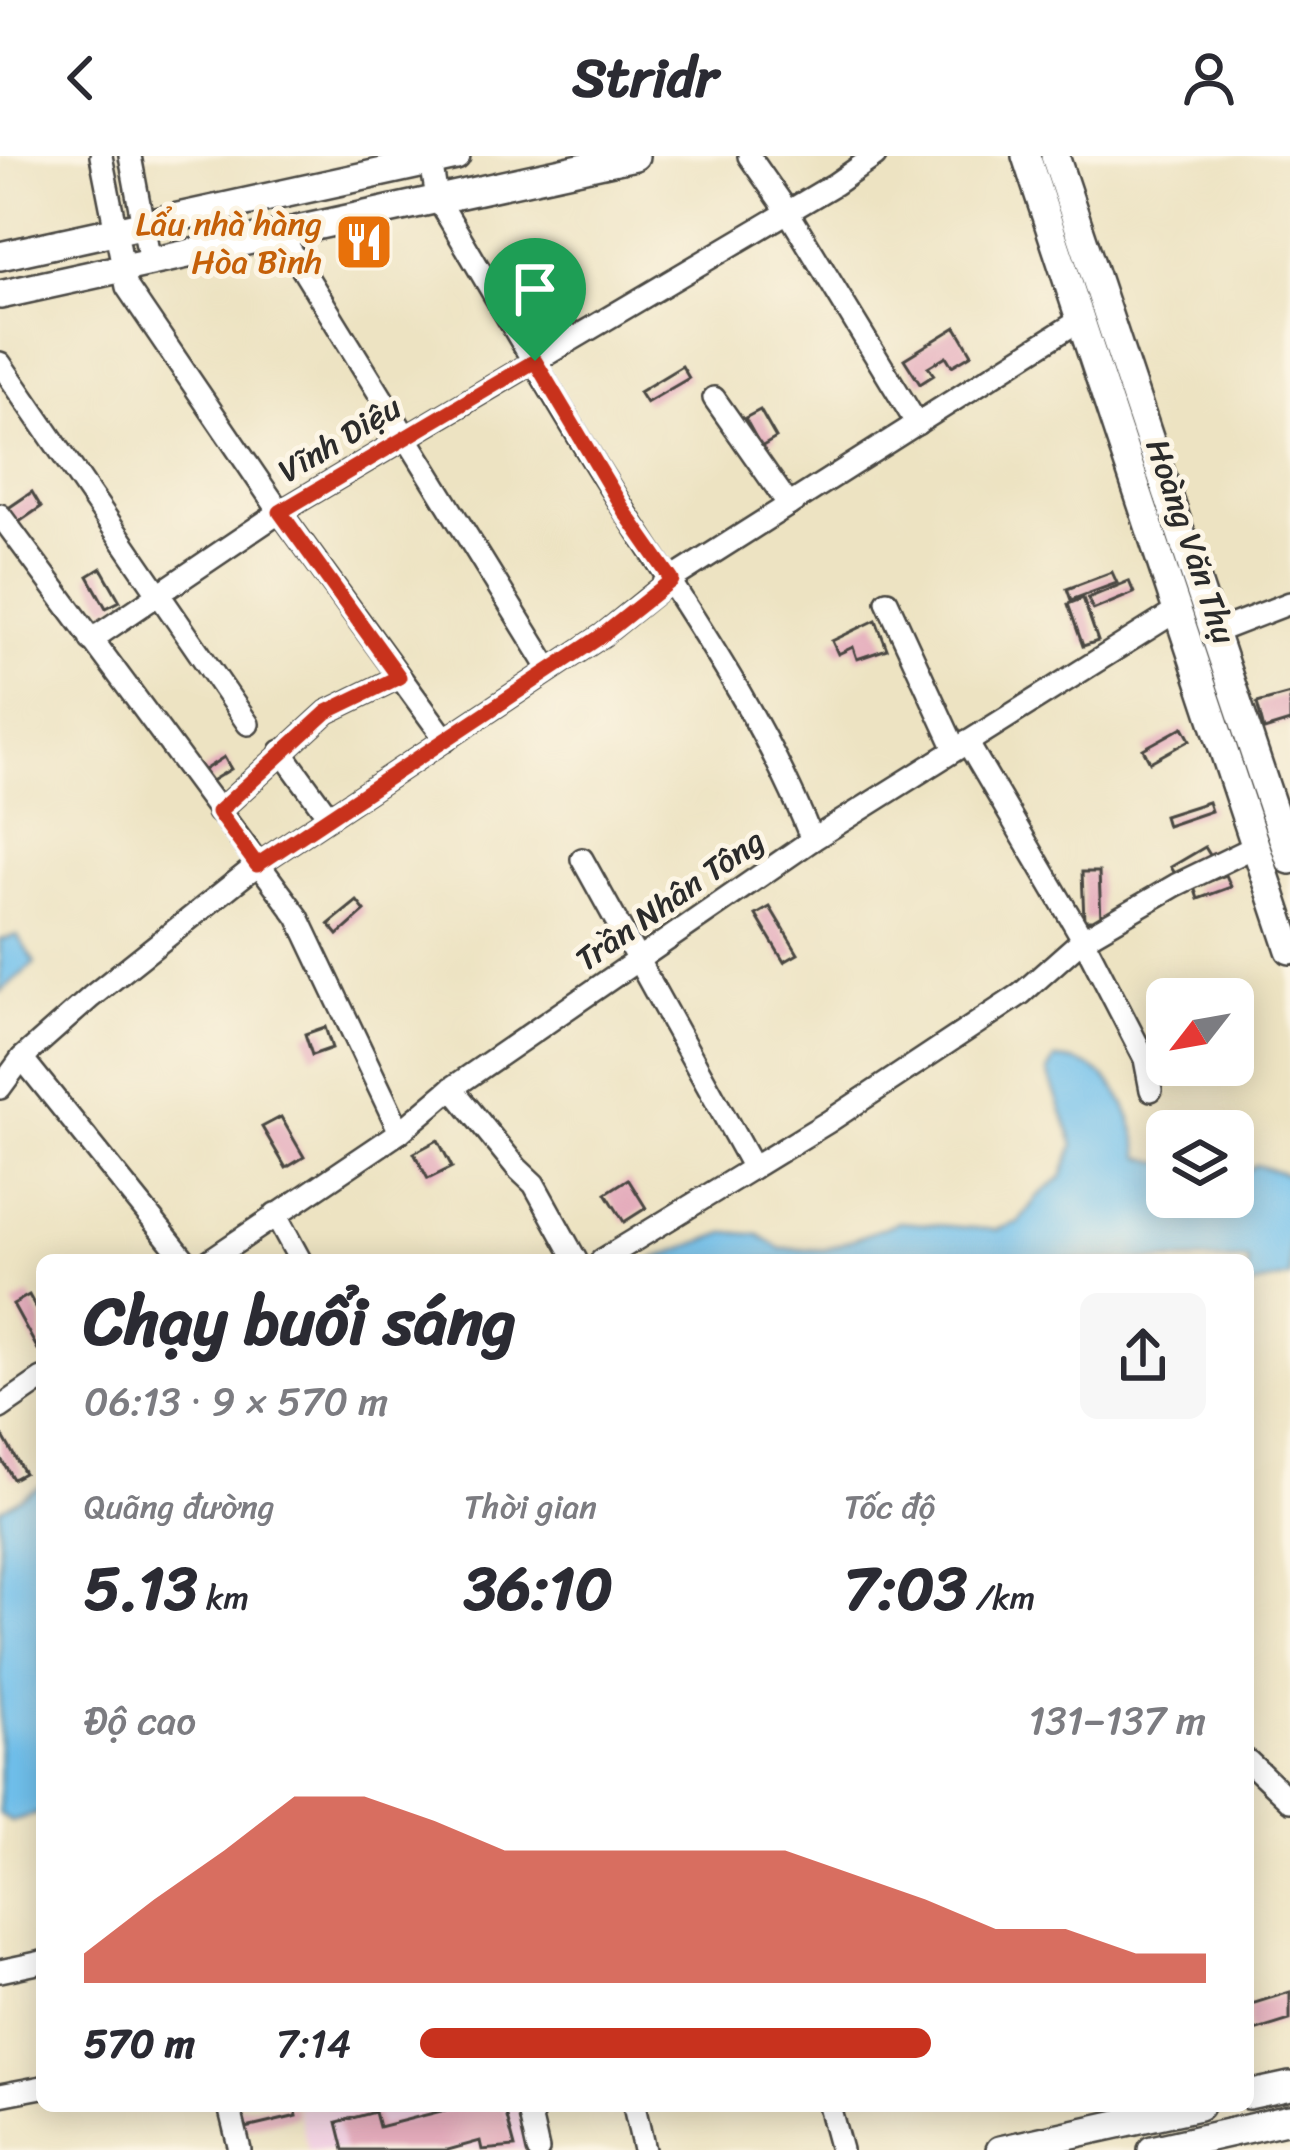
<!DOCTYPE html>
<html lang="vi">
<meta charset="utf-8">
<style>
:root{--surface:#fff;--page:#f7f7f7;--text:#2b2b33;--muted:#7c7c81;--accent:#c8321e}
body{margin:0;font-family:Sriracha,sans-serif;background:var(--page);color:var(--text);height:100vh;display:flex;flex-direction:column;font-size:45px;white-space:nowrap}
*{box-sizing:border-box;margin:0}
p{font-size:39px;color:var(--muted)}
.icon{flex:none;width:66px;height:66px;fill:none;stroke:currentColor;stroke-width:2;stroke-linecap:round;stroke-linejoin:round}
.map{position:relative;flex:1;overflow:hidden}
.panel{position:absolute;left:36px;top:1098px;width:1218px;height:858px;display:flex;flex-direction:column;background:var(--surface);border-radius:18px;box-shadow:0 6px 30px #0003}
.panel>*{flex:none}
.needle{width:78px;rotate:239deg}
.controls{position:absolute;left:1146px;top:822px;display:grid;gap:24px}
.controls a{display:grid;place-items:center;width:108px;height:108px;border-radius:18px;background:var(--surface);box-shadow:0 6px 30px #0003;font-size:60px}
.pin{position:absolute;display:grid;place-items:center;width:102px;height:102px;color:#fff;margin:-123px -51px;border-radius:50% 50% 50% 0;rotate:-45deg;box-shadow:0 0 12px #0007}
.pin .icon{rotate:45deg}
.round{display:grid;place-items:center;flex:none;width:126px;height:126px;border-radius:18px;background:var(--page)}
.headline{display:flex;align-items:center;justify-content:space-between;height:204px;padding:0 48px}
h1{font-size:66px;font-weight:800;line-height:90px}
.stats{display:grid;grid-template-columns:repeat(3,1fr);gap:18px;height:204px;padding:12px 48px}
.stats div{display:grid;align-content:center}
.stats b{font-size:60px;font-weight:800}
.stats small{font-size:33px;font-weight:400}
.stats p{font-size:33px}
.chart{height:336px;padding:24px 48px}
.chart p{display:flex;justify-content:space-between}
.chart svg{width:100%;height:216px;margin-top:12px;fill:var(--accent);opacity:.7}
ul{padding:0 48px;list-style:none;font-size:39px}
li{display:grid;grid-template-columns:192px 144px 1fr;align-items:center;height:90px}
li i{height:30px;border-radius:15px;background:var(--accent)}
header{display:flex;justify-content:space-between;align-items:center;height:156px;padding:0 48px;background:var(--surface);font-size:54px;font-weight:800}
.map>svg:first-child{display:block}
</style>
<header><svg class="icon" aria-label="back" viewBox="0 0 24 24"><path d="M15 5l-7 7 7 7"/></svg>Stridr<svg class="icon" aria-label="person" viewBox="0 0 24 24"><circle cx="12" cy="8" r="4"/><path d="M4 21q1-7 8-7t8 7"/></svg></header>
<div class="map">
<svg width="1290" height="1994" viewBox="0 0 1290 1994">
<rect width="100%" height="100%" fill="#fcf5e5"/>
<filter id="ink" filterUnits="userSpaceOnUse"><feTurbulence type="fractalNoise" baseFrequency=".00833" numOctaves="2"/><feDisplacementMap in="SourceGraphic" scale="24" xChannelSelector="R" yChannelSelector="G"/><feConvolveMatrix kernelMatrix="1 2 1 2 8 2 1 2 1" color-interpolation-filters="sRGB"/></filter>
<filter id="wash" filterUnits="userSpaceOnUse"><feTurbulence type="fractalNoise" baseFrequency=".004" numOctaves="4" result="noise"/><feDisplacementMap in="SourceGraphic" scale="48" xChannelSelector="R" yChannelSelector="G"/><feGaussianBlur stdDeviation="2.7" result="paint"/><feColorMatrix in="noise" values="0 0 0 0 0 0 0 0 0 0 0 0 0 0 0 0 0 1.4 0 .05"/><feComposite in="paint" operator="in"/></filter>
<g filter="url(#wash)">
<rect width="100%" height="100%" fill="#ede3c2"/>
<!-- built -->
<polygon fill="#f1d0e2" points="297,1950 519,1950 529,1994 308,1994"/>
<!-- water -->
<g fill="#70c0ec" stroke="#4e768c" stroke-width="3">
<polygon points="17,779 35,807 0,836 0,784"/>
<path d="M1055 903C1112 904 1132 953 1141 1001L1167 1008V1041H1233V1026L1255 1009 1290 1019V1121L1254 1129 1248 1134V1104H651L728 1076 759 1079 781 1093 825 1094 899 1066 996 1074 1019 1066 1038 1040 1062 1021 1074 989 1048 916Z"/>
<polygon points="42,1329 42,1656 11,1665 0,1658 0,1354"/>
</g>
<g id="blocks">
<!-- building -->
<g fill="#e4abbb">
<polygon points="956,171 972,198 952,210 946,200 928,211 934,219 920,228 904,203"/>
<polygon points="682,210 689,222 646,247 639,236"/>
<polygon points="760,254 776,282 761,291 745,262"/>
<polygon points="32,336 41,351 13,370 4,355"/>
<polygon points="101,412 120,445 106,452 88,420"/>
<polygon points="1112,416 1117,427 1071,444 1067,433"/>
<polygon points="1129,425 1134,437 1093,454 1088,442"/>
<polygon points="1083,442 1098,485 1083,490 1068,448"/>
<polygon points="876,464 887,493 857,503 853,491 838,498 832,485"/>
<polygon points="1290,538 1290,566 1264,574 1257,547"/>
<polygon points="1183,571 1190,584 1150,606 1143,593"/>
<polygon points="224,601 231,613 208,627 201,616"/>
<polygon points="1208,646 1211,655 1167,670 1164,660"/>
<polygon points="1205,691 1213,704 1179,724 1171,711"/>
<polygon points="1082,716 1099,716 1101,764 1084,764"/>
<polygon points="1226,719 1231,731 1198,743 1194,731"/>
<polygon points="357,745 365,755 338,779 329,768"/>
<polygon points="770,751 798,798 784,806 756,759"/>
<polygon points="325,871 332,892 312,899 305,878"/>
<polygon points="1196,960 1196,975 1179,975 1178,961"/>
<polygon points="281,961 304,1001 286,1012 262,971"/>
<polygon points="438,984 452,1011 428,1023 414,997"/>
<polygon points="628,1023 646,1052 624,1066 606,1037"/>
<polygon points="29,1139 42,1163 42,1201 13,1148"/>
<polygon points="0,1275 24,1317 13,1323 0,1301"/>
<polygon points="1290,1836 1290,1864 1248,1877 1248,1849"/>
<polygon points="236,1950 295,1950 297,1960 242,1973"/>
<polygon points="461,1950 504,1950 515,1991 482,1994 480,1985 448,1994 344,1994 337,1966 375,1956 379,1971"/>
</g>
</g>
</g>
<g filter="url(#ink)">
<use href="#blocks" fill-opacity="0" stroke="#484742" stroke-width="3"/>
<g fill="none" stroke-linecap="round" stroke-linejoin="round">
<defs>
<g id="minor">
<polyline points="101,0 127,131 280,356 446,584"/>
<polyline points="130,0 150,106"/>
<polyline points="749,0 788,56 917,268"/>
<path d="M431 5 437 42C500 147 560 255 626 357 694 462 767 568 812 684"/>
<polyline points="280,77 550,514"/>
<polyline points="0,207 248,568"/>
<polyline points="714,242 789,349"/>
<polyline points="0,359 298,761 400,976"/>
<polyline points="887,445 955,593"/>
<polyline points="1215,476 1290,447"/>
<polyline points="91,484 280,356 835,28 875,0"/>
<polyline points="967,586 1083,783 1145,903 1151,934"/>
<polyline points="281,595 329,661"/>
<polyline points="218,656 327,556 399,521"/>
<polyline points="582,703 753,1012"/>
<polyline points="22,902 185,1104"/>
<polyline points="0,932 22,902 91,841 257,709 603,479 672,423 1080,164"/>
<polyline points="452,932 517,1012 534,1028 576,1104"/>
<polyline points="275,1058 300,1104"/>
<polyline points="210,1104 400,976 452,932 812,684 1178,454"/>
<polyline points="602,1104 828,966 1021,838 1083,783 1176,729 1256,690"/>
<polyline points="0,1252 42,1223"/>
<polyline points="1248,1605 1290,1645"/>
<polyline points="0,1815 42,1806"/>
<polyline points="0,1939 42,1931"/>
<polyline points="229,1950 240,1994"/>
<polyline points="528,1950 538,1994"/>
<polyline points="634,1950 644,1994"/>
<polyline points="829,1950 841,1994"/>
</g>
<g id="major">
<polyline points="1026,0 1290,794"/>
<polyline points="1055,0 1290,704"/>
<polyline points="0,100 456,0"/>
<polyline points="0,139 635,0"/>
<polyline points="1248,1939 1290,1930"/>
<polyline points="1000,1994 1199,1950"/>
<polyline points="1152,1994 1290,1963"/>
</g>
</defs>
<!-- minor casing -->
<use href="#minor" stroke="#484742" stroke-width="26"/>
<!-- major casing -->
<use href="#major" stroke="#484742" stroke-width="32"/>
<!-- minor -->
<use href="#minor" stroke="#fff" stroke-width="21"/>
<!-- major -->
<use href="#major" stroke="#fff" stroke-width="27"/>
</g>
</g>
<g fill="none" stroke-linecap="round" stroke-linejoin="round" filter="url(#ink)">
<defs>
<polygon id="route" points="535,205 626,358 672,424 603,479 257,709 218,656 327,556 399,521 280,356"/>
</defs>
<!-- route casing -->
<use href="#route" stroke="#fff" stroke-width="24"/>
<!-- route -->
<use href="#route" stroke="#c8321e" stroke-width="15"/>
</g>
<!-- icons -->
<defs>
<symbol id="restaurant-square" viewBox="-11 -11 22 22"><rect x="-9" y="-9" width="18" height="18" rx="4" fill="#e8710a" stroke="#fcf5e5"/><path d="M-5-6h1v4h1v-4h1v4h1v-4h1v5L-1.5 .5V6h-2V.5L-5-1ZM5-6V6H3V1.5H1.5Q1.5-4 5-6Z" fill="#fff"/></symbol>
</defs>
<g fill-rule="evenodd">
<use href="#restaurant-square" x="331" y="53" width="66" height="66"/>
</g>
<g text-anchor="middle" stroke-width="10" stroke-linejoin="round" paint-order="stroke">
<!-- food labels -->
<g font-size="33" fill="#c56008" stroke="#fcf5e5" text-anchor="end">
<text x="322" y="79">Lẩu nhà hàng<tspan x="322" dy="38">Hòa Bình</tspan></text>
</g>
<!-- street labels -->
<g font-size="33" fill="#2b2b2b" stroke="#fcf5e5">
<text transform="translate(339 282) rotate(-31)" y="12">Vĩnh Diệu</text>
<text transform="translate(1192 385) rotate(71)" y="12">Hoàng Văn Thụ</text>
<text transform="translate(669 743) rotate(-35)" y="12">Trần Nhân Tông</text>
</g>
</g>
</svg>
<div class="controls">
<a><svg class="needle" viewBox="-14 -14 28 28"><path d="M0-13l5 13h-10z" fill="#e53935"/><path d="M0 13l5-13h-10z" fill="#7c7c81"/></svg></a>
<a><svg class="icon" aria-label="layers" viewBox="0 0 24 24"><path d="M12 4l9 5-9 5-9-5zM3 14l9 5 9-5"/></svg></a>
</div>
<div class="pin" style="left:535px;top:205px;background:#1e9e55"><svg class="icon" aria-label="arrive" viewBox="0 0 24 24"><path d="M6 21V4h12l-3 4 3 4H6"/></svg></div>
<section class="panel">
<div class="headline"><div><h1>Chạy buổi sáng</h1><p>06:13 · 9 × 570 m</p></div><a class="round"><svg class="icon" aria-label="share" viewBox="0 0 24 24"><path d="M12 15V3M7 8l5-5 5 5M5 13v7h14v-7"/></svg></a></div>
<div class="stats">
<div><p>Quãng đường</p><b>5.13<small> km</small></b></div>
<div><p>Thời gian</p><b>36:10</b></div>
<div><p>Tốc độ</p><b>7:03<small> /km</small></b></div>
</div>
<div class="chart"><p><span>Độ cao</span>131–137 m</p>
<svg viewBox="0 0 160 44" preserveAspectRatio="none"><path d="M0 44V38L10 27L20 17L30 6L40 6L50 11L60 17L70 17L80 17L90 17L100 17L110 22L120 27L130 33L140 33L150 38L160 38V44z"/></svg>
</div>
<ul>
<li><b>570 m</b>7:14<i style="width:65%"></i></li>
</ul>
</section>
</div>
